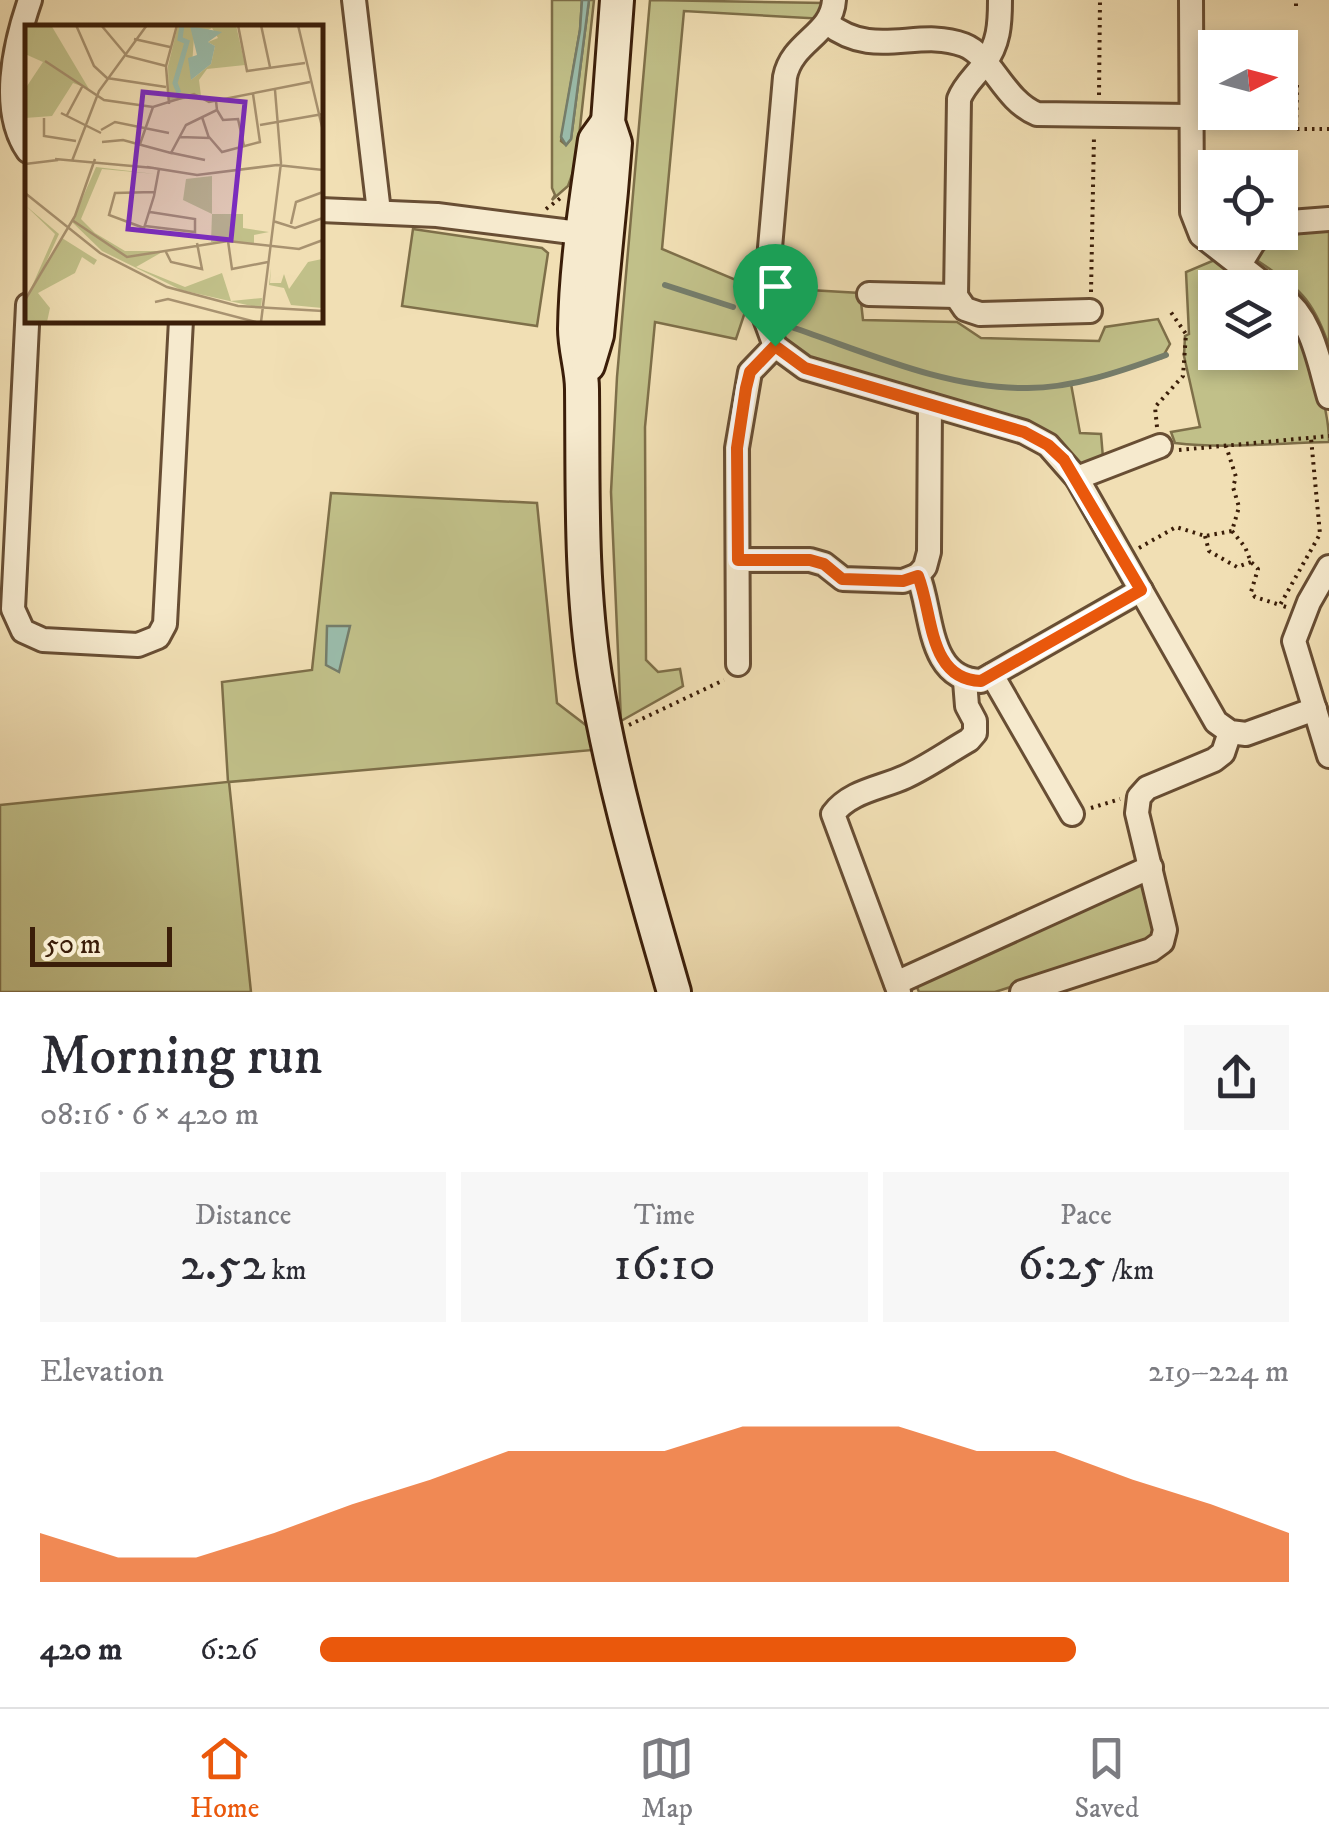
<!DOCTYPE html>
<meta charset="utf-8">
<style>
:root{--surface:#fff;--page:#f7f7f7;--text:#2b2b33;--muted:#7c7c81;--line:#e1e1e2;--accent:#ea580c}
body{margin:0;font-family:"IM FELL DW Pica",serif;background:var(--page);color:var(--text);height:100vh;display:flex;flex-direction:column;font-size:38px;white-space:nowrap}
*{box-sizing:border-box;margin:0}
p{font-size:32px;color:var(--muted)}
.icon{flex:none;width:55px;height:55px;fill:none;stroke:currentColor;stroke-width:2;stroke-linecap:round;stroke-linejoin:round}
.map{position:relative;height:992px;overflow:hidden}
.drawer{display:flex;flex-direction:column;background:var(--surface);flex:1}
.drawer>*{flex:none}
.needle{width:65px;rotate:84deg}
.tools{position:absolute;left:1198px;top:30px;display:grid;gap:20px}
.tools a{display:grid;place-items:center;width:100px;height:100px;border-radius:0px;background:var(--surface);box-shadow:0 5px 15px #0003;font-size:50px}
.scale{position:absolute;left:30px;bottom:25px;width:142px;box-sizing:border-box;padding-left:10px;border:5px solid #3b1e09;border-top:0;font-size:28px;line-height:35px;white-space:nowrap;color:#3b1e09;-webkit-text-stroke:8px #f6eace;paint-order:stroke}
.pin{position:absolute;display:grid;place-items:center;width:85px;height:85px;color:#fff;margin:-102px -42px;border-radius:50% 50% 50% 0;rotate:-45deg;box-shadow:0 0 10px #0007}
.pin .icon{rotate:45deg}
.round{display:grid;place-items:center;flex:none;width:105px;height:105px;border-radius:0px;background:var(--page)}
.head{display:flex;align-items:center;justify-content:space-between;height:170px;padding:0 40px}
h1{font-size:55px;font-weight:600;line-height:75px}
.metrics{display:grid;grid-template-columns:repeat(3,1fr);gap:15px;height:170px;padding:10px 40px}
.metrics div{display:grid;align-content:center;border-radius:0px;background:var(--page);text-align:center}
.metrics b{font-size:50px;font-weight:600}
.metrics small{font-size:28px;font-weight:400}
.metrics p{font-size:28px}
.chart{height:280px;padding:20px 40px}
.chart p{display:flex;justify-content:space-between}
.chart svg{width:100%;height:180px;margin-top:10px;fill:var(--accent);opacity:.7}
ul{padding:0 40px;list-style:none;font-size:32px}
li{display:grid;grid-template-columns:160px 120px 1fr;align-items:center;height:75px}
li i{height:25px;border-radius:12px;background:var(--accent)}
.tabs{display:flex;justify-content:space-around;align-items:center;height:140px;border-top:2px solid var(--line);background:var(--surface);font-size:28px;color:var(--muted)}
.tabs a{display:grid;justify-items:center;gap:5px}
.tabs .active{color:var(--accent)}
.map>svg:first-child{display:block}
</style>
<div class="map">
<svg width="1329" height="992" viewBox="0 0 1329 992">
<rect width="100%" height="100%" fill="#f1dfb4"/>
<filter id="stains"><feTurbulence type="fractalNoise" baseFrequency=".002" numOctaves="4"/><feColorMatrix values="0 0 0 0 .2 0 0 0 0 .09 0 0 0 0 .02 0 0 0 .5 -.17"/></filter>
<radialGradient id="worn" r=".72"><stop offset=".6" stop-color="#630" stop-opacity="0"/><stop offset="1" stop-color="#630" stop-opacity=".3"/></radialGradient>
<!-- green -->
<g fill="#c1c089" stroke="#7e6f49" stroke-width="2.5">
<polygon points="552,0 582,0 580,30 561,141 566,145 571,139 589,0 594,0 576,164 568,186 552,200 555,195 552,188"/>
<polygon points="650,0 825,3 825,19 684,11 662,249 748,285 746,309 736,339 655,322 645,427 646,660 658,672 680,669 683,686 621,721 611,492 617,377"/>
<polygon points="413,229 542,248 548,253 537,326 402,306"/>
<path d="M1329 230V346C1312 296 1298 288 1255 259L1275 237Z"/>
<path d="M1217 259 1251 287 1215 288V352H1280V312C1307 334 1329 407 1329 442 1278 443 1226 449 1175 443L1171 432 1200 427 1184 356 1185 336 1189 334 1186 272Z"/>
<polygon points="775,288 860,293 863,320 957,322 981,338 1099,341 1105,327 1158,319 1170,344 1162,358 1071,384 1080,433 1101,434 1103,458 1082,466 1056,437 1033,426 827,370 785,348 774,312"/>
<polygon points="331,493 537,503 557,703 587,726 593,750 229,782 251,992 0,992 0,805 228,782 222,682 312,670"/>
<polygon points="1144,881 1157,928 1152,942 995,992 919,992 915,983"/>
</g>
<!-- water -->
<g fill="#9bbdac" stroke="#757d6b" stroke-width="2.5">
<polygon points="582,0 589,0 571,139 566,145 561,137 580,30"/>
<polygon points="327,626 350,626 339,672 326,665"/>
</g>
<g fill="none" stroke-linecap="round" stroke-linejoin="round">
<!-- stream -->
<g stroke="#757d6b" stroke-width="6">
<polyline points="665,285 733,307"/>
<path d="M794 328C868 353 945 388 1024 388 1071 389 1122 371 1166 355"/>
</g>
<defs>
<g id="minor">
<polyline points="354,0 379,212"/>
<path d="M834 0C832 35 792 41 785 77L764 316 775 346 805 368 1024 432 1048 445 1077 478 1216 722 1230 732 1246 734 1315 709"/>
<polyline points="1191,0 1192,212 1201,235 1269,288"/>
<path d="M827 23C875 61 917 27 964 45 992 56 1004 101 1037 114L1190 116"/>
<path d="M28 151C0 111 14 46 30 0"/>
<polyline points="320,210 437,215 595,235"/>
<polyline points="1280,227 1290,222 1329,219"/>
<polyline points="1239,266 1255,240 1269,232"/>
<polyline points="869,294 956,296"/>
<path d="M1280 295C1313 319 1318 360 1329 397"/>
<path d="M956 296 959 99C965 84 975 77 984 64 999 44 1000 24 1000 0"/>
<polyline points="956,296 965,309 980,314 1090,311"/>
<polyline points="28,305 13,609 23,631 43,640 138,645 158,637 165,624 181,320"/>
<path d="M930 405 929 552 925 567 918 575C933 613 927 680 981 681L1141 590"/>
<polyline points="1077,478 1160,446"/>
<polyline points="738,560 810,560 824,564 843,579 903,581 918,575"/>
<polyline points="1329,567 1309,602 1294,641 1329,756"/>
<polyline points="738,664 737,448 750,372 775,346"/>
<polyline points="992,675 1072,814"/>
<polyline points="896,983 1151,867"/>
<path d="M899 992 833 814C850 791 881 788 905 777 927 767 948 752 969 740L975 733V721L967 706 965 681"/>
<polyline points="1022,992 1151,950 1162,942 1165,930 1137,813 1139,797 1147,788 1214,760 1223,753 1230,732"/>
</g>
<g id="secondary">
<path d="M608 122 595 140C586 202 576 266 575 329 575 349 582 369 582 389 583 485 580 581 595 676 613 785 644 887 674 992"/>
<polyline points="588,365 597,335 611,191 615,143 608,122 617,0"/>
</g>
</defs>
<!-- minor casing -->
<use href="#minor" stroke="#684e34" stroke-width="28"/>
<!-- secondary casing -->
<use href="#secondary" stroke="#3b1e09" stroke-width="38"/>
<!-- path -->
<g stroke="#3b1e09" stroke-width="4" stroke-dasharray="2.5 5" stroke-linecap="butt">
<polyline points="1296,6 1296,0"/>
<polyline points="1297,85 1296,129 1329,129"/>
<polyline points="1099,95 1100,0"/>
<polyline points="546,209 562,197"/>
<polyline points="1091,292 1094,136"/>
<polyline points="1157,427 1155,407 1183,376 1186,334 1170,311"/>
<polyline points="1179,450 1329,436"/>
<polyline points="1232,531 1245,547 1251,562 1258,569 1251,592 1255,597 1280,605"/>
<polyline points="1205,536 1209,551 1237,567 1251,562"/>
<polyline points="1139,548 1176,527 1205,536 1232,531 1239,507 1233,487 1236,477 1226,446"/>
<polyline points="1286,607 1280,605 1320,534 1311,438"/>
<polyline points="629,725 724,680"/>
<polyline points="1091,808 1120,799"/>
</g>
<!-- minor -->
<use href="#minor" stroke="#f6eace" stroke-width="22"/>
<!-- secondary -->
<use href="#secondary" stroke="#f6eace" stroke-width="32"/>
</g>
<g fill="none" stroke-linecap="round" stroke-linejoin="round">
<defs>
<path id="route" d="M775 346 805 368 1024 432 1048 445 1064 460 1141 590 981 681C928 680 933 613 918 576L903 581 842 579 824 564 810 560H738L737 448 746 388 750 372Z"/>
</defs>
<!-- route casing -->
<use href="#route" stroke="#fff" stroke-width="20"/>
<!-- route -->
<use href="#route" stroke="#ea580c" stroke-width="12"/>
</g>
<!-- overview -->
<g transform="translate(25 25)">
<rect width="298" height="298" fill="#f1dfb4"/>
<path d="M0 0H26L64 64 48 58 27 91 0 93V64L18 37 0 29ZM153 0H211L220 40 182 44 174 55 176 71 144 77 143 41ZM187 3 193 13 183 17 190 21 186 39 166 55 169 12ZM71 142 130 149 77 144 56 194 70 208 100 226H139L111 242 160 262 197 248 206 276 237 273 236 283 156 265 77 226 47 197ZM187 151V189H218V203L244 207 229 210V218L186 217 187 189 158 175 161 154ZM0 180 34 209 13 255 37 213 72 235 69 240 57 232 50 248 13 268 25 283 22 297 0 296V277L30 209ZM297 234V283L266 280 259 263 244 260 246 242 245 258H256L259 249 264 264 283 237Z" fill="#c1c089" fill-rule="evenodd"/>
<path d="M165 1 197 7 183 17 190 21 186 39 166 55 163 33 172 30Z" fill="#9bbdac"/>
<path fill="none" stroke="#9bbdac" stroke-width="5" d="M154 68 150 58 162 17 155 14 157 0"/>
<path fill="none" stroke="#a89270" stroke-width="2.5" d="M51 0 69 41 82 53 141 62M76 0 102 31 141 41M213 0 222 46 280 38M236 0 245 42M273 0 298 106M109 14 145 22M20 36 79 75 128 82 169 69 184 77 285 57M144 79 141 41 152 0M192 85 198 95 213 94 219 121M36 88 76 108M42 90 57 62M19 93V111L51 116M235 100 298 89M76 105 90 97 144 108M155 112 184 113 177 92M184 112 197 127 235 117 228 69M77 117 98 115 146 128 161 100 192 85 191 76M115 119 128 82M147 128 180 135M30 134 129 143M47 136 74 66 122 0M0 139 33 135M122 142 172 150 252 140 298 145M129 167 90 168 84 190 119 203 129 171 134 144M0 168 75 228 142 262 213 281 298 286M47 195 102 232 203 216 274 224 298 215M248 196 270 203 298 193M266 199 271 177 298 167M120 201 170 207V194L125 187M203 216 207 244 243 237M141 227 146 237 177 244 172 218M0 275 50 191 70 134M130 277 143 274 231 297M236 297 256 138 250 65"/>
<path fill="#7b2cbf" fill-opacity="0.15" stroke="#7b2cbf" stroke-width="5" d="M118 67 220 77 206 215 103 204Z"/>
<rect width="298" height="298" fill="none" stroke="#3b1e09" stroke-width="5"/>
</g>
<rect width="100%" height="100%" filter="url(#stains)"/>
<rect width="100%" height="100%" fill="url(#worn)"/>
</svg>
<div class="tools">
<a><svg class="needle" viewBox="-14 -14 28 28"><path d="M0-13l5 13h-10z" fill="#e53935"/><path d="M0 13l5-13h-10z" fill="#7c7c81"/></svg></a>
<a><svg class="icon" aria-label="locate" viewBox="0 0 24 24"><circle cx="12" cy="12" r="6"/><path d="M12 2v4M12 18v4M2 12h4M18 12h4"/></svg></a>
<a><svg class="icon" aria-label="layers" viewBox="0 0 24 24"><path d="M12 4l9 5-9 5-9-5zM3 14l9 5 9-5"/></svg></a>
</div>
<div class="scale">50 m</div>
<div class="pin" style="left:775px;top:346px;background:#1e9e55"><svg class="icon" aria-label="arrive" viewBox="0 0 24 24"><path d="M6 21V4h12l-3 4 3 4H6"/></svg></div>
</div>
<section class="drawer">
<div class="head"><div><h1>Morning run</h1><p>08:16 · 6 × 420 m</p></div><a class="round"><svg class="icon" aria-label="share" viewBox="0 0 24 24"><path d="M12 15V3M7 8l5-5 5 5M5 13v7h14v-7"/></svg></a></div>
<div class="metrics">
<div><p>Distance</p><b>2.52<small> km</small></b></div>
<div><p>Time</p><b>16:10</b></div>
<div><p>Pace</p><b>6:25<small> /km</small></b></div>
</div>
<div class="chart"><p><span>Elevation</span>219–224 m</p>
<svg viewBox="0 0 160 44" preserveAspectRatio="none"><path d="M0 44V32L10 38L20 38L30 32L40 25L50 19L60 12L70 12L80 12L90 6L100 6L110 6L120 12L130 12L140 19L150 25L160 32V44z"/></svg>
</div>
<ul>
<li><b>420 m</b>6:26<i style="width:78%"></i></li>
</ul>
</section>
<nav class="tabs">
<a class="active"><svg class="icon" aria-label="home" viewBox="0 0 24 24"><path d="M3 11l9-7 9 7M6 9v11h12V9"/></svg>Home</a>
<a><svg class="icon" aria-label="map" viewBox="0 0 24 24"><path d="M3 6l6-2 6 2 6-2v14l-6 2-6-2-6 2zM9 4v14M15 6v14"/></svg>Map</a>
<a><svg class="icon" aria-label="saved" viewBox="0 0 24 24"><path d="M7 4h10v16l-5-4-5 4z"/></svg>Saved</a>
</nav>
